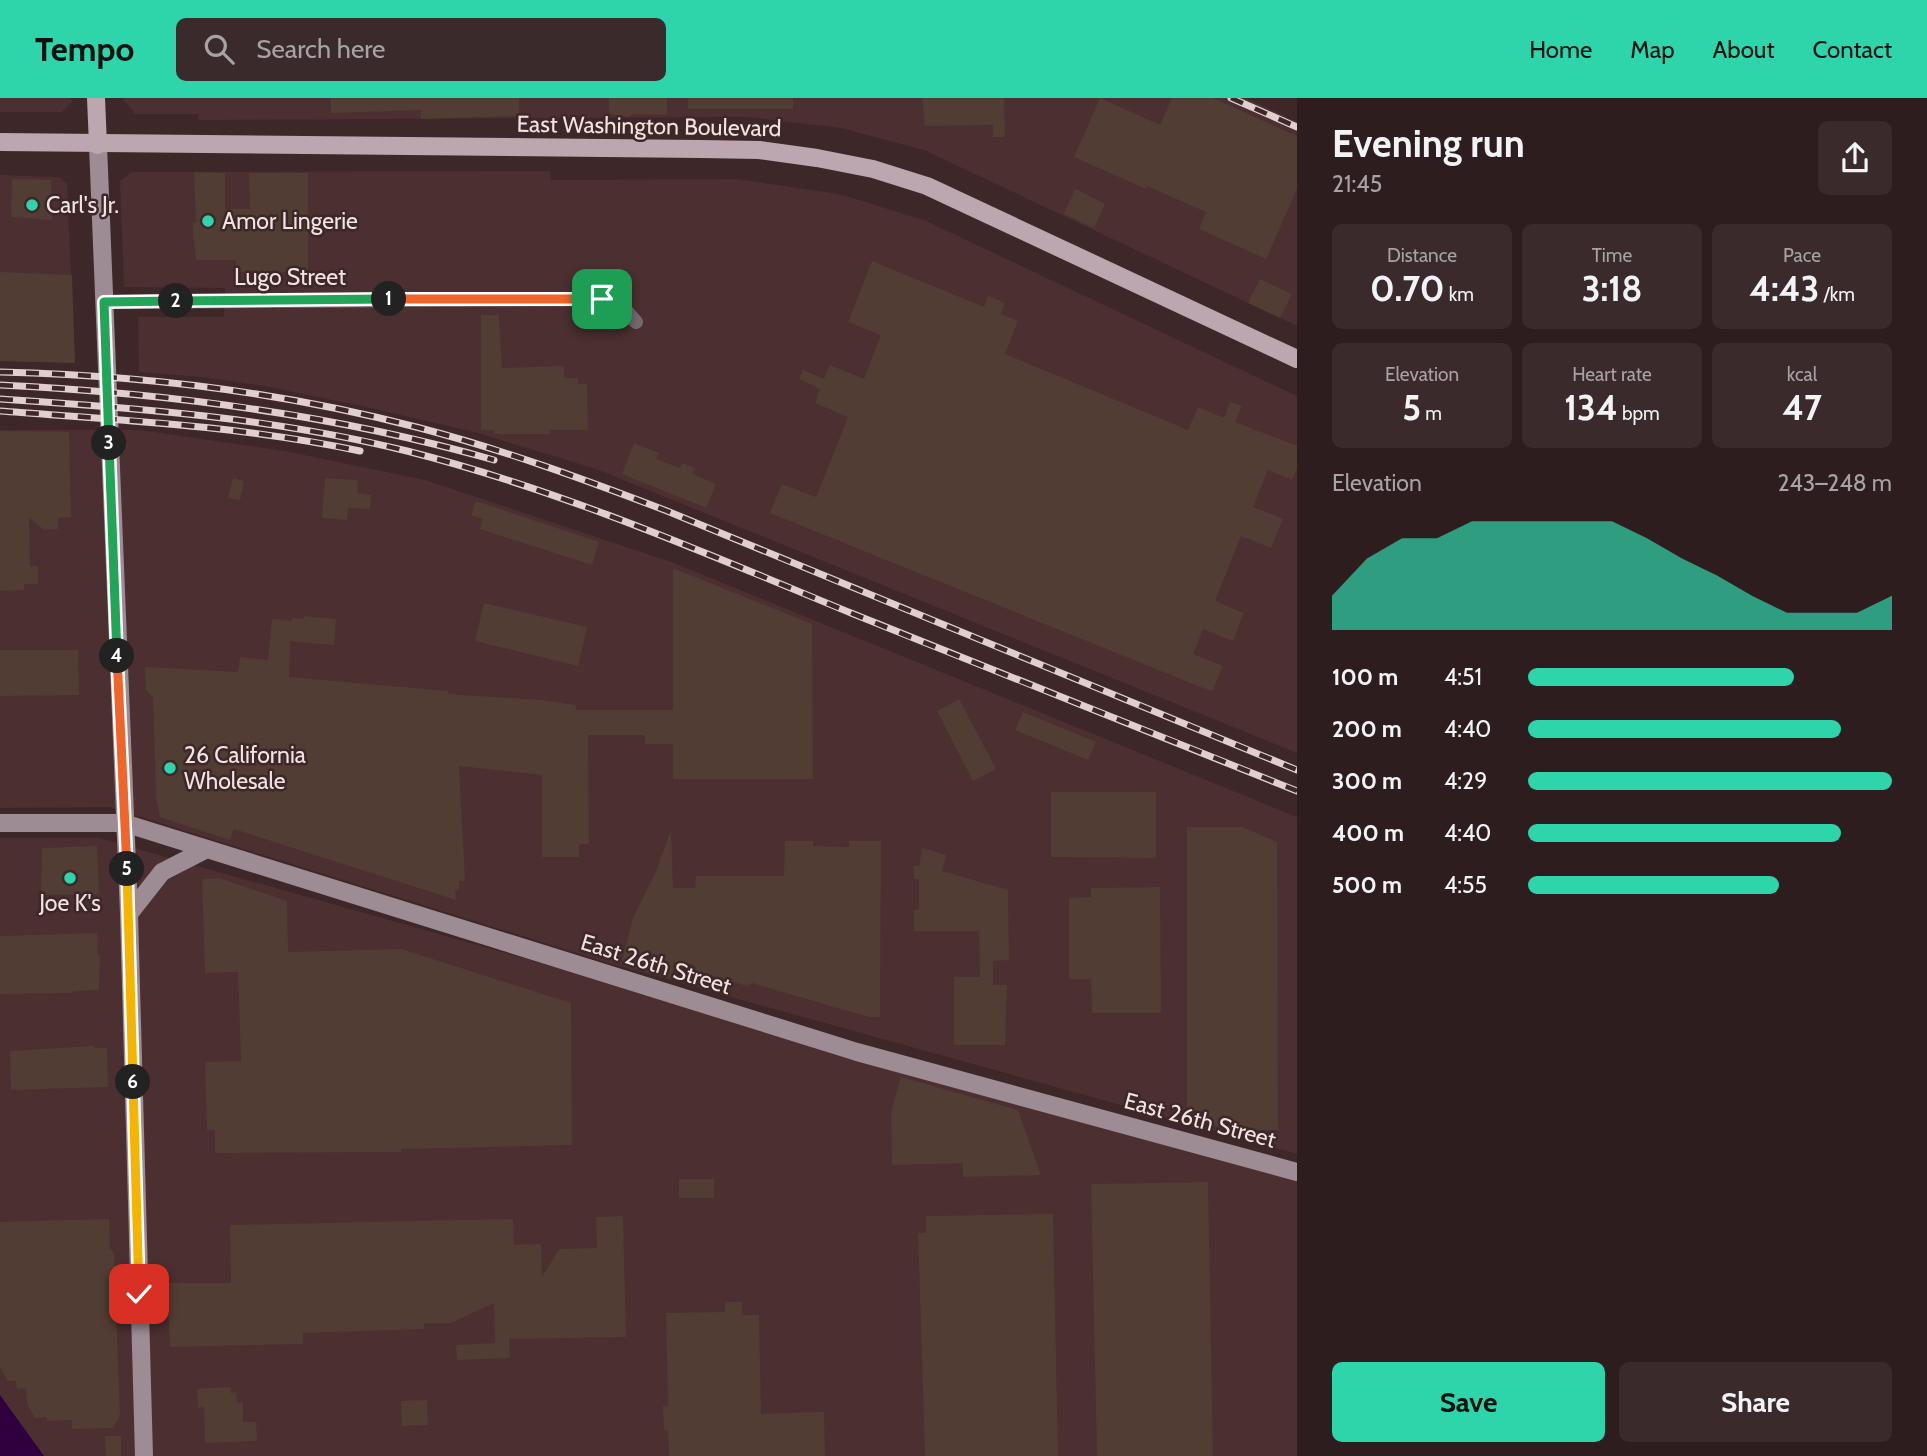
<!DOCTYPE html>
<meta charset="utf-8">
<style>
:root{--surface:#2e1d1e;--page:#3a2a2b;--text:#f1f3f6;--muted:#a7a2a4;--accent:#2ed4aa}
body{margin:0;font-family:Cabin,sans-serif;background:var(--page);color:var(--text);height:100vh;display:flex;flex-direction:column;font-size:26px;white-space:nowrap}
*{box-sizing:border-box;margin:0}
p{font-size:23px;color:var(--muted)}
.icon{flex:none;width:38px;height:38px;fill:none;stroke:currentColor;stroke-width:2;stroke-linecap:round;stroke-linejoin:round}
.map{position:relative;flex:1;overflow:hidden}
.details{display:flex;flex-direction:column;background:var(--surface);width:630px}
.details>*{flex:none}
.pin{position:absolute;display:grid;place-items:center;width:60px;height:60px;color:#fff;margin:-30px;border-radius:14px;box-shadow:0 4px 10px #0006}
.km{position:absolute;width:35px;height:35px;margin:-18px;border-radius:50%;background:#222;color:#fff;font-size:19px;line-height:35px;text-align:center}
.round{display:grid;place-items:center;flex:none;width:74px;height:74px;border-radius:10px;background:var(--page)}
.overview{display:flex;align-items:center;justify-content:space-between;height:119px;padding:0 35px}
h1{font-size:38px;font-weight:700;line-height:52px}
.metrics{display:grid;grid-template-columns:repeat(3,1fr);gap:10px;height:119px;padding:7px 35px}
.metrics div{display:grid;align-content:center;border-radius:10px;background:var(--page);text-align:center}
.metrics b{font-size:35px;font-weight:700}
.metrics small{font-size:19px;font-weight:400}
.metrics p{font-size:19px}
.chart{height:196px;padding:14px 35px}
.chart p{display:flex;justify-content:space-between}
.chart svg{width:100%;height:126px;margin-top:7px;fill:var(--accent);opacity:.7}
.button{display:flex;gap:14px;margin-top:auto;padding:14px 35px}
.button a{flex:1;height:80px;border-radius:10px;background:var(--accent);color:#111;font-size:28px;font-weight:700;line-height:80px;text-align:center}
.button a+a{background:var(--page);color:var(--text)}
ul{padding:0 35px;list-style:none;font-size:23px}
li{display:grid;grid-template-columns:112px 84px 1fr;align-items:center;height:52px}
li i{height:18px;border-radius:9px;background:var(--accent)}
header{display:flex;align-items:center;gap:42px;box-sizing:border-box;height:98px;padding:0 35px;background:var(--accent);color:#111}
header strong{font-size:33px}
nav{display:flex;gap:38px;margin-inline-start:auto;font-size:24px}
.search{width:490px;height:63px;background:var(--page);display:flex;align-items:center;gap:18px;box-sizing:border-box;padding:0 24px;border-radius:10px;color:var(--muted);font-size:26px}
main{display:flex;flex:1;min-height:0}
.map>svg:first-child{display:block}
</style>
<header>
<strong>Tempo</strong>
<div class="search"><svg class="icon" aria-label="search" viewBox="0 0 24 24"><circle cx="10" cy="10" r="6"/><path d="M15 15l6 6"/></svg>Search here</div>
<nav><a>Home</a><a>Map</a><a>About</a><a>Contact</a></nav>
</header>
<main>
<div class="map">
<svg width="1297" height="1358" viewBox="0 0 1297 1358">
<rect width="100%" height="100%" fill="#3d2728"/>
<!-- built -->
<g fill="#4c2f30">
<polygon points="0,0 71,0 72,4 62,14 0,14"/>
<polygon points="122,0 1246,0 1297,24 1297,228 924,52 841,30 747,19 199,22 198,16 135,16"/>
<polygon points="550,73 551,82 736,81 839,96 924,122 1297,298 1297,655 596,371 478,335 371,310 264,288 201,279 139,274 138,219 224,219 225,190 124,189 120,83 131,74"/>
<polygon points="0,77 59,79 67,86 75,265 0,263"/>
<polygon points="0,332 140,332 285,353 425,382 674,465 1297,719 1297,1056 612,866 109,709 0,710"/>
<polygon points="0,740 99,740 1297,1079 1297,1358 0,1358"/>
</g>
<!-- water -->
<polygon fill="#30003e" points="0,1297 44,1358 0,1358"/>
<!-- building -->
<g fill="#513d33">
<polygon points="331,0 519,0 519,18 421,21 421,12 331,15"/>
<polygon points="609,0 667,0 667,17 633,16 629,19 609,16"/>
<rect x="688" y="0" width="105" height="11"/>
<polygon points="922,0 1004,0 1005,39 993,39 993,27 925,28"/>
<polygon points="1100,0 1160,27 1172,0 1213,0 1297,38 1297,91 1266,161 1199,131 1206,114 1147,88 1146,91 1074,59"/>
<polygon points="194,74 225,75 225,111 250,111 249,75 308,75 308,174 236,174 236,162 196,162 193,137 193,125 196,125"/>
<polygon points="12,81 51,82 52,122 11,119"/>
<polygon points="1075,91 1105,106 1094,130 1064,116"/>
<polygon points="872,163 984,209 988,198 1005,205 1001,216 1018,223 1005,256 1188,332 1198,309 1224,320 1230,304 1242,308 1235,324 1297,348 1297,371 1292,382 1268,372 1253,409 1283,421 1271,450 1241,438 1215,503 1244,515 1233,543 1203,531 1193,556 1223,568 1213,592 1208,592 770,415 782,386 816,399 848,319 815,305 820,291 799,281 803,272 824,281 830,267 864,281 881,237 848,224"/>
<polygon points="0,174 72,177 75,265 0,263"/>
<polygon points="1260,181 1292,196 1280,220 1248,205"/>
<polygon points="481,217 499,217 502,270 564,268 564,280 578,280 578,286 587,286 588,332 549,332 549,336 494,336 494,332 481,332"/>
<polygon points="0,333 69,334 71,419 58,420 58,431 44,432 29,419 30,469 38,468 38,486 24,486 24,492 0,493"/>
<polygon points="634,345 659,355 656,361 680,370 682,365 695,370 692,376 716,386 706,410 622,376"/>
<polygon points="233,380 244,383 240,402 228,400"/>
<polygon points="325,380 358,382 357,395 371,397 370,411 348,410 347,422 322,420"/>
<polygon points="476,403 599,444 592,467 480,431 483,421 471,417"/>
<polygon points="673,470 812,526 813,681 673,681 673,646 645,646 645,637 588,637 589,746 579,746 579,759 542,759 542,677 459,668 465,783 459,783 459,792 455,792 456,802 234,731 230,742 160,719 156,699 153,599 146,592 145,569 238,574 240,559 268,562 272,521 292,523 292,520 304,521 304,518 336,521 334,547 290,543 289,579 448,593 448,596 541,602 576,607 576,612 673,612"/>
<polygon points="484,505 587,529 578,568 475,543"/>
<polygon points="0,552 78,552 79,597 0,598"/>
<polygon points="959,601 996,671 973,683 937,613"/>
<polygon points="1023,614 1096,644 1088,662 1015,632"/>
<polygon points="1051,694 1156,694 1156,760 1051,759"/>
<polygon points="1187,729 1242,729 1277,744 1278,1032 1232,1032 1187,1019"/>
<polygon points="671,732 673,790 695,790 696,778 784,778 785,743 813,743 813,748 849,749 849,743 881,743 880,919 869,919 752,885 747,888 699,874 695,871 695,867 673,864 673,881 621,866 633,820 656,773"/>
<polygon points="97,748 99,796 41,797 42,750"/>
<polygon points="922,750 946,757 942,773 1008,792 1009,862 993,863 993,887 1007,887 1005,947 954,947 954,879 980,879 979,833 914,833 914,812 919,812 919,781 914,781 913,768 919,768"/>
<polygon points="219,780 287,803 288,854 401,851 571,905 572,1047 401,1051 401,1054 215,1055 215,1032 207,1032 205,964 241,963 238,874 205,875 202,781"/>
<polygon points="1160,789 1161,915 1092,915 1091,881 1069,881 1069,800 1091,799 1091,790"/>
<polygon points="97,835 98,857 100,857 99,892 73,893 73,895 0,896 0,838"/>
<polygon points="94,948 94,950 107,950 108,989 11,992 10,953"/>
<polygon points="901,979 1018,1012 1041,1077 963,1079 963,1065 892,1067 891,1015"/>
<rect x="679" y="1081" width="35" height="19"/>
<polygon points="1208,1084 1213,1358 1097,1358 1091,1086"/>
<polygon points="1053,1116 1058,1358 925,1358 918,1135 926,1135 926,1118"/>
<polygon points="623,1118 626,1239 509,1241 510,1260 457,1262 456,1247 495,1245 494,1205 451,1225 424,1225 424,1231 303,1235 303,1246 170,1249 167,1185 231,1185 230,1127 513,1121 514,1147 541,1146 542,1179 559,1151 597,1150 596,1119"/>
<polygon points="109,1121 110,1151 114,1155 120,1318 113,1330 72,1331 72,1322 47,1323 47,1319 35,1320 27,1306 26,1290 17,1291 16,1283 8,1283 0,1269 0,1124"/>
<polygon points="725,1204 742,1204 742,1217 759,1217 761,1316 824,1314 825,1358 669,1358 668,1332 664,1332 663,1308 668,1308 666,1215 725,1214"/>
<polygon points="230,1289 231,1295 236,1294 237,1305 243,1305 243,1324 256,1324 257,1343 205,1345 204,1309 198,1310 197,1291"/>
<polygon points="427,1302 428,1327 402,1328 401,1303"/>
<polygon points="105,1338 121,1338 121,1358 106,1358"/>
</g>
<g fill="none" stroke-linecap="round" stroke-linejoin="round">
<!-- street -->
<polyline stroke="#756b6f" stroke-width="14" points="104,204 602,201 623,209 636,224"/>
<!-- secondary -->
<g stroke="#9d8c94" stroke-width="18">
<polyline points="98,47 129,816 144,1358"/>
<polyline points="0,725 124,725 857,954 1297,1074"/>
<polyline points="129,816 162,774 205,752"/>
</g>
<!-- primary -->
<g stroke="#bca6b0" stroke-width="18">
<polyline points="96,0 98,47"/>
<polyline points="0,44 701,51 759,52 817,60 873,71 927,88 1297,261"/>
</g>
<defs>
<g id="rail">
<polyline points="1231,0 1297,29"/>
<path d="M0 274C141 277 283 294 420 330 504 352 586 382 667 413L1297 672"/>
<path d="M0 287C167 295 333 316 494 362"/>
<path d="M0 301C137 310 274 320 407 353 561 392 705 455 851 515 999 575 1149 633 1297 693"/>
<path d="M0 313C120 322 242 328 360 353"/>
</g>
</defs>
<!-- rail casing -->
<use href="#rail" stroke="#dfcfcf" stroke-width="7"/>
<!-- rail -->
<use href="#rail" stroke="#3d2728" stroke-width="4.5" stroke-dasharray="13" stroke-linecap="butt"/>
</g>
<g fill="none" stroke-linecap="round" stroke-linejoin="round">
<defs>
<polyline id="split-1" points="389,201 602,201"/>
<polyline id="split-2" points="176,203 389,201"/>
<polyline id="split-3" points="109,345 104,204 176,203"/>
<polyline id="split-4" points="109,345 117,558"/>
<polyline id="split-5" points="117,558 127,771"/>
<polyline id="split-6" points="127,771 133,984"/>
<polyline id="split-7" points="133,984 139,1196"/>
</defs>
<!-- split-1 casing -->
<use href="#split-1" stroke="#fff" stroke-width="14"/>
<!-- split-2 casing -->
<use href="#split-2" stroke="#fff" stroke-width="14"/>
<!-- split-3 casing -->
<use href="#split-3" stroke="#fff" stroke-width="14"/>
<!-- split-4 casing -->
<use href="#split-4" stroke="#fff" stroke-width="14"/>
<!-- split-5 casing -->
<use href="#split-5" stroke="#fff" stroke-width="14"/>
<!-- split-6 casing -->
<use href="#split-6" stroke="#fff" stroke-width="14"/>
<!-- split-7 casing -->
<use href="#split-7" stroke="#fff" stroke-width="14"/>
<!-- split-1 -->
<use href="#split-1" stroke="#f0652b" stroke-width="9"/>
<!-- split-2 -->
<use href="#split-2" stroke="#22a559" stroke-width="9"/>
<!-- split-3 -->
<use href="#split-3" stroke="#22a559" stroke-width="9"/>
<!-- split-4 -->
<use href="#split-4" stroke="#22a559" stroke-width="9"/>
<!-- split-5 -->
<use href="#split-5" stroke="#f0652b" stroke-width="9"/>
<!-- split-6 -->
<use href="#split-6" stroke="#f5b400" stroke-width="9"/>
<!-- split-7 -->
<use href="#split-7" stroke="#f5b400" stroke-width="9"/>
</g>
<!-- markers -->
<g fill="#2ed4aa" stroke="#3d2728" stroke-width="2.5">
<circle cx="32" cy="107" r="7"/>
<circle cx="208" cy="123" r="7"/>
<circle cx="170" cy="670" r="7"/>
<circle cx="70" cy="780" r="7"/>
</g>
<g text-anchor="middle" stroke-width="5" stroke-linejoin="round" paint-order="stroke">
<!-- street labels -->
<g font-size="23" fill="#f2e3e3" stroke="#3d2728">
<text transform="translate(649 28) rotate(1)" y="8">East Washington Boulevard</text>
<text x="290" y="187">Lugo Street</text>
<text transform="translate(656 866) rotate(17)" y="8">East 26th Street</text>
<text transform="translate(1200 1022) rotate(15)" y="8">East 26th Street</text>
</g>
<!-- poi labels -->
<g font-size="23" fill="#f2e3e3" stroke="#3d2728" text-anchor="start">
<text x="46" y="115">Carl's Jr.</text>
<text x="222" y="131">Amor Lingerie</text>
<text x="184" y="665">26 California<tspan x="184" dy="26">Wholesale</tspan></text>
<text x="70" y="813" text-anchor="middle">Joe K's</text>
</g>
</g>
</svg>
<div class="pin" style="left:602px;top:201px;background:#1e9e55"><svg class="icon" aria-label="arrive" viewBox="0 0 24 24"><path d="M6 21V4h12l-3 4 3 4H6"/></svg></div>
<div class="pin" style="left:139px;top:1196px;background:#d93025"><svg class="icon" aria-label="check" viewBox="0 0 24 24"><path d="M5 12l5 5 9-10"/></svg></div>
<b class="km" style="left:389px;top:201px">1</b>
<b class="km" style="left:176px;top:203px">2</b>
<b class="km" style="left:109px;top:345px">3</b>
<b class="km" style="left:117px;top:558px">4</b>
<b class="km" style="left:127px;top:771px">5</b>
<b class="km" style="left:133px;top:984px">6</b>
</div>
<section class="details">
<div class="overview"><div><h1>Evening run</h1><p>21:45</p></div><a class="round"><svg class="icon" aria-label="share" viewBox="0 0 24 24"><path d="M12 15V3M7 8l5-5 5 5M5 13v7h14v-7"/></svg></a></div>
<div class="metrics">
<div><p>Distance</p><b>0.70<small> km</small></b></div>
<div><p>Time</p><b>3:18</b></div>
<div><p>Pace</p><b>4:43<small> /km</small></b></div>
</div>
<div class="metrics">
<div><p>Elevation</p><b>5<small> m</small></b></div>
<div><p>Heart rate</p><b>134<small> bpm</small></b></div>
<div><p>kcal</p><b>47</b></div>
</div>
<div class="chart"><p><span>Elevation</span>243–248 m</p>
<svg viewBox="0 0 160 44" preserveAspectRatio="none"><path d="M0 44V32L10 19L20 12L30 12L40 6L50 6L60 6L70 6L80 6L90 12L100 19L110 25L120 32L130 38L140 38L150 38L160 32V44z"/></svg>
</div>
<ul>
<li><b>100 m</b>4:51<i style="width:73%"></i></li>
<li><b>200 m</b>4:40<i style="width:86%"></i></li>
<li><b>300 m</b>4:29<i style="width:100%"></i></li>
<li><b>400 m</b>4:40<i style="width:86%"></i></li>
<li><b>500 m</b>4:55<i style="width:69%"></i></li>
</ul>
<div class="button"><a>Save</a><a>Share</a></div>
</section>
</main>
